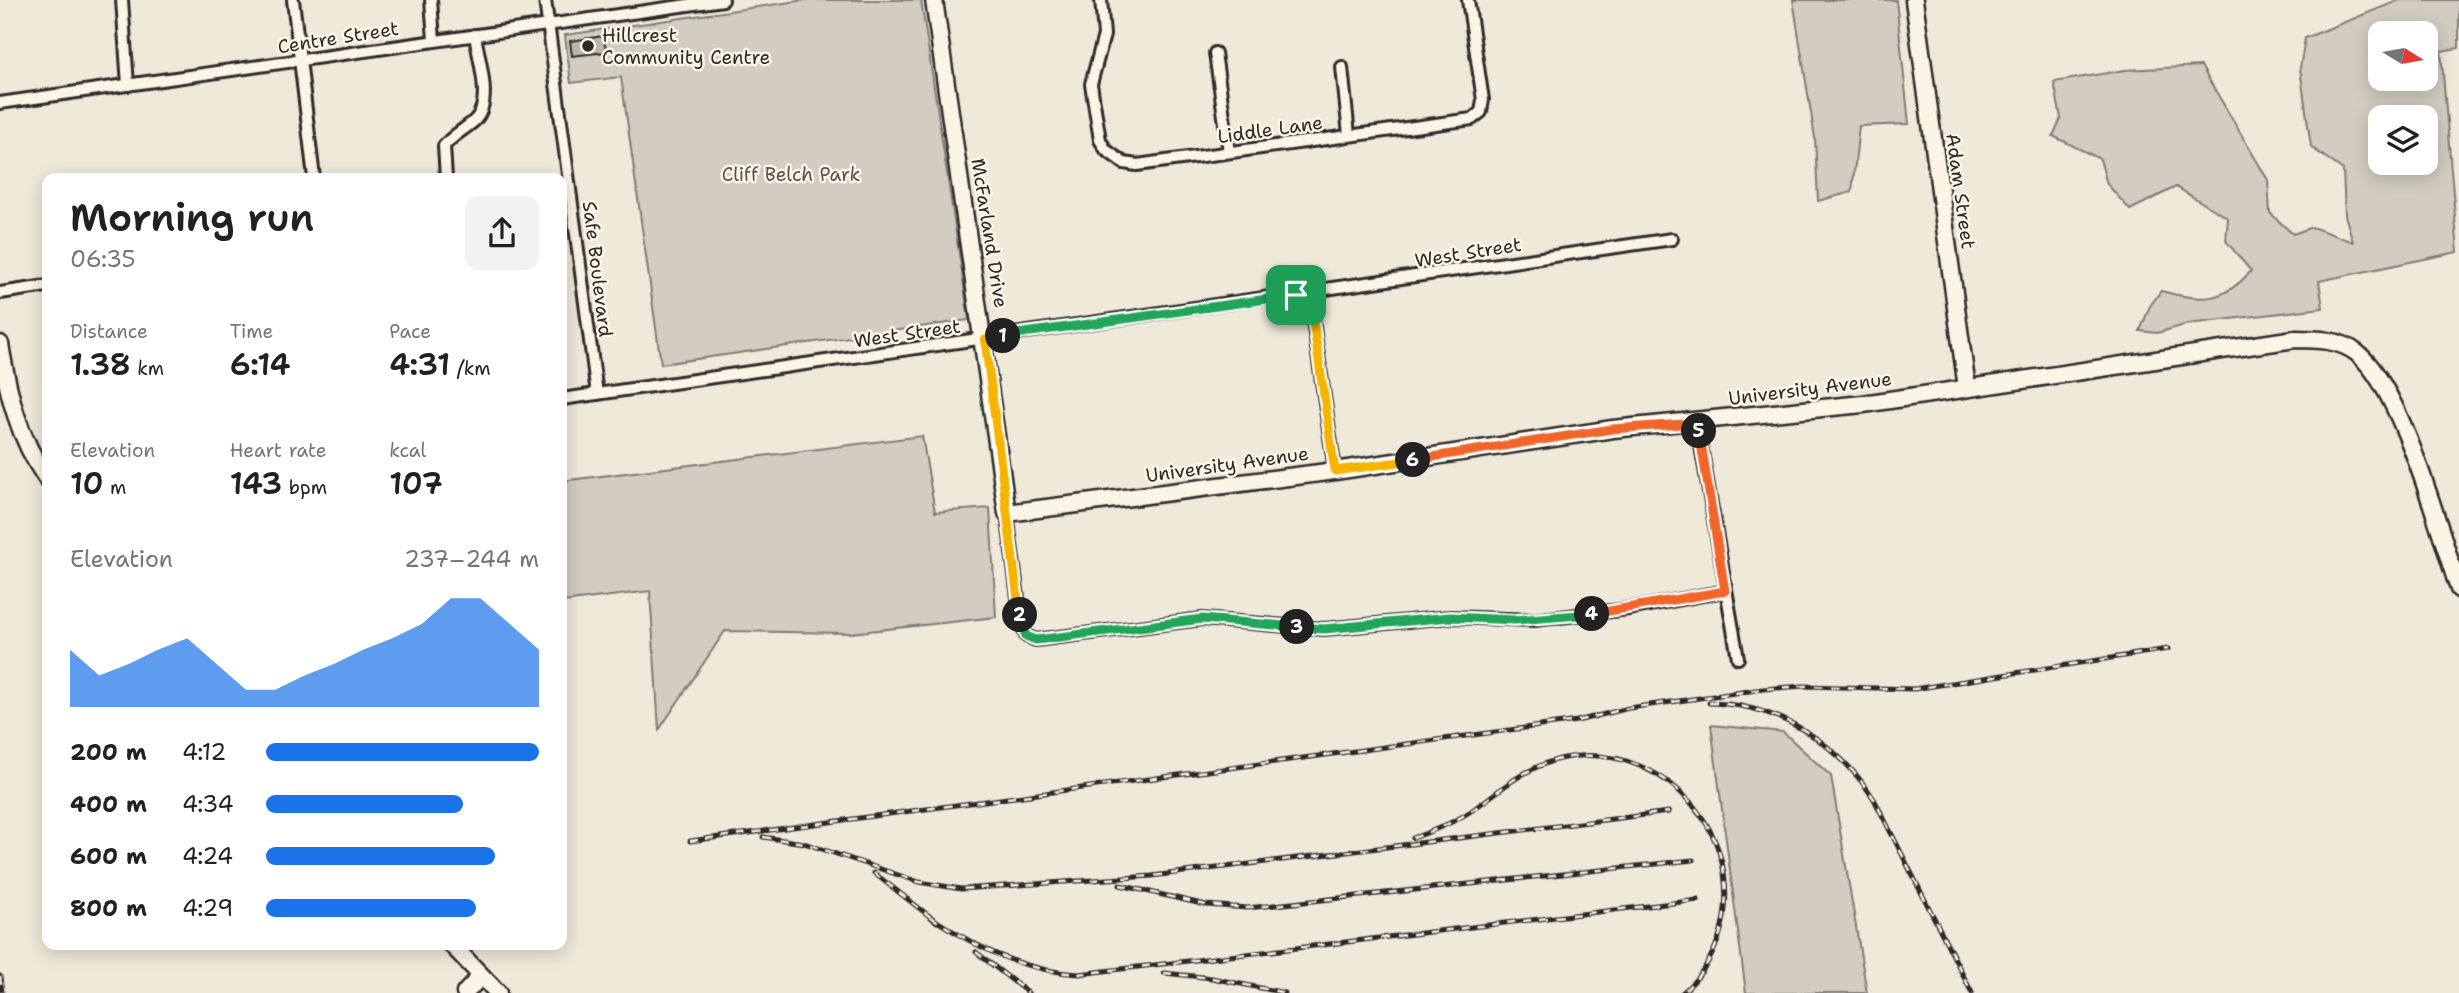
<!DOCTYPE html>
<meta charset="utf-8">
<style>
:root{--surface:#fff;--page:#f2f2f2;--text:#202124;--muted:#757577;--accent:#1a73e8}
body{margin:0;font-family:"Shantell Sans",sans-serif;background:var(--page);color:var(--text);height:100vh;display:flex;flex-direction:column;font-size:26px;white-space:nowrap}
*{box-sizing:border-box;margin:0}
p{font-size:23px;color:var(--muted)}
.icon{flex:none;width:38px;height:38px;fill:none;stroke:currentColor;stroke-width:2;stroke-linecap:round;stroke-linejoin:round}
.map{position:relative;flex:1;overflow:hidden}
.panel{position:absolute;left:42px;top:173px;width:525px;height:777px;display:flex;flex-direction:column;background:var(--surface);border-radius:14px;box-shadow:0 4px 18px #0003}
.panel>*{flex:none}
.needle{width:46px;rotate:101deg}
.fabs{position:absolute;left:2368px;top:21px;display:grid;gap:14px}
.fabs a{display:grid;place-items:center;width:70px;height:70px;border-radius:14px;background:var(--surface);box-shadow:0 4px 18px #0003;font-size:35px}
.pin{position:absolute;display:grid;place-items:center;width:60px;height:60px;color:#fff;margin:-30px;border-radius:14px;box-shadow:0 4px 10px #0006}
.km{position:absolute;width:35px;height:35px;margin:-18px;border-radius:50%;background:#222;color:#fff;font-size:19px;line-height:35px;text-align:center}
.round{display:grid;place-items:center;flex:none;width:74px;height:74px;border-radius:14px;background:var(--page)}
.summary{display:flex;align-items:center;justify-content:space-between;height:119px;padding:0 28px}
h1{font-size:38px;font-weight:600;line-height:52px}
.figures{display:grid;grid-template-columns:repeat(3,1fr);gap:10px;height:119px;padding:7px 28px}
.figures div{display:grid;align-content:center}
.figures b{font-size:30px;font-weight:600}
.figures small{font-size:19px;font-weight:400}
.figures p{font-size:19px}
.chart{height:196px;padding:14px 28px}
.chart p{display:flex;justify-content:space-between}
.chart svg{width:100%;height:126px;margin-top:7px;fill:var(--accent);opacity:.7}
ul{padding:0 28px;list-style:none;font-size:23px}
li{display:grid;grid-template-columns:112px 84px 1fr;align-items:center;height:52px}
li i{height:18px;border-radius:9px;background:var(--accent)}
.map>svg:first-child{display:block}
</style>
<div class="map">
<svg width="2459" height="993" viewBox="0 0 2459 993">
<rect width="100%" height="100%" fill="#efe9da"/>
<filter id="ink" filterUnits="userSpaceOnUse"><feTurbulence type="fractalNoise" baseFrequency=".0143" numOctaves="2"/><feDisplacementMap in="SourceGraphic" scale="14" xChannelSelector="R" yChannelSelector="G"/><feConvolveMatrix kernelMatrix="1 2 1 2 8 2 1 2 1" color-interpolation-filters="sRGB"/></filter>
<g filter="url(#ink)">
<!-- green -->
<g fill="#d2cdc0" stroke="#7e7c76" stroke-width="2" fill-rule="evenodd">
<polygon points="805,0 921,0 969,320 661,364 621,77 571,83 565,35"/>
<polygon points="1793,0 1896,0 1909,124 1859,126 1852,192 1818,201 1815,138"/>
<path d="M2400 0H2459V48L2441 51 2458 252 2319 281 2323 308 2188 324 2157 333 2140 331 2150 306 2161 291C2201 302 2223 303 2251 271L2226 241 2228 218 2176 187 2130 210 2107 184 2100 159 2053 136 2061 118 2054 82 2125 70 2201 66 2268 180 2270 213 2293 234 2312 227 2353 242 2345 215 2343 170 2311 147 2300 68 2305 38ZM2380 33H2426V79H2380ZM2380 117H2426V163H2380Z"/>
<polygon points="922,436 935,512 990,508 996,617 851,633 725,631 659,730 650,591 562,602 562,481"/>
<polygon points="1711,725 1783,732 1831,776 1867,993 1746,993"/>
</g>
<!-- building -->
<polygon fill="#bcb7ac" stroke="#2b2b2b" stroke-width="2" points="604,36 606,52 572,56 570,41"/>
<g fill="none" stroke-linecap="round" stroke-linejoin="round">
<defs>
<g id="street">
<polyline points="122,0 128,85"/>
<polyline points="293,0 314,178"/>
<polyline points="431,0 434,40"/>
<polyline points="545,0 597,394"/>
<polyline points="1101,0 1104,35 1091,84 1100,140 1106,150 1124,163 1137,165 1472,119 1481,112 1483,100 1468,0"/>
<polyline points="1215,53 1229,152"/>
<polyline points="1342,67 1349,135"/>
<polyline points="0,103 723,0"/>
<path d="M446 178 444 146C453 135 464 130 474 121 494 103 478 58 475 35"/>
<polyline points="0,293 47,286"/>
<polyline points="1309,293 1335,471"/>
<polyline points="562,399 1672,239"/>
<polyline points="1697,423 1738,658"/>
<polyline points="1007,513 1021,621 1026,636 1036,640 1202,619 1324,629 1450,617 1534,620 1629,609 1725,591"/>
</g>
<g id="secondary">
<path d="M934 0 1007 513 1335 471 1613 429 1863 404 2295 339C2316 339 2339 339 2357 353 2402 388 2439 531 2459 589"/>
<polyline points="1914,0 1967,388"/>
<path d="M0 344C8 393 18 437 47 479"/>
<polyline points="452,945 498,993"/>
<polyline points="465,993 481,976"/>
</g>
</defs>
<!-- street casing -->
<use href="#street" stroke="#2b2b2b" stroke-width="16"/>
<!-- secondary casing -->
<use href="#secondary" stroke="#2b2b2b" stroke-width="21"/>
<!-- street -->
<use href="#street" stroke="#fcf5e5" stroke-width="10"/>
<!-- secondary -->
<use href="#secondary" stroke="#fcf5e5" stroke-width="16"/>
<defs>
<g id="rail">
<path d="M1709 703C1778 704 1837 742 1874 799L1972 993"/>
<polyline points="763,837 804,843 919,882 961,889 1152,876 1669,812"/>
<path d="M1413 838C1433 831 1453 823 1471 811 1493 796 1512 778 1537 767 1619 730 1711 788 1724 873 1731 918 1716 964 1682 993"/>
<polyline points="690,841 1577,721 1629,708 1763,689 1804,686 1914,689 2168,649"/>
<polyline points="874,873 937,922"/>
<polyline points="1120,885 1206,905 1247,908 1693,860"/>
<path d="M931 917C977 948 1023 971 1079 974L1698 900"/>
<polyline points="976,952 1028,993"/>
<polyline points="1164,973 1212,978 1285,993"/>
<polyline points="0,976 2,993"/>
</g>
</defs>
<!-- rail casing -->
<use href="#rail" stroke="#2b2b2b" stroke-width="5"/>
<!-- rail -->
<use href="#rail" stroke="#fcf5e5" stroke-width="2.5" stroke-dasharray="8" stroke-linecap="butt"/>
</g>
</g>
<g fill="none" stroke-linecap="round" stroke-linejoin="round" filter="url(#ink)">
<defs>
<polyline id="split-1" points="1003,336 1296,295"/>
<polyline id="split-2" points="1003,336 985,340 1020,615"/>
<polyline id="split-3" points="1020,615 1026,636 1036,640 1202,619 1297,627"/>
<polyline id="split-4" points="1297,627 1324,629 1450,617 1515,620 1592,614"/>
<polyline id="split-5" points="1592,614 1725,591 1699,431"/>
<polyline id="split-6" points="1413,460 1612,429 1697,423 1699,431"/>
<polyline id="split-7" points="1296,295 1309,293 1335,471 1413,460"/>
</defs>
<!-- split-1 casing -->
<use href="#split-1" stroke="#fff" stroke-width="14"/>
<!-- split-2 casing -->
<use href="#split-2" stroke="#fff" stroke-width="14"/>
<!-- split-3 casing -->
<use href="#split-3" stroke="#fff" stroke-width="14"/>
<!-- split-4 casing -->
<use href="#split-4" stroke="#fff" stroke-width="14"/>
<!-- split-5 casing -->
<use href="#split-5" stroke="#fff" stroke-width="14"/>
<!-- split-6 casing -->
<use href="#split-6" stroke="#fff" stroke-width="14"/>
<!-- split-7 casing -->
<use href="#split-7" stroke="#fff" stroke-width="14"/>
<!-- split-1 -->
<use href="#split-1" stroke="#22a559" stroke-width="9"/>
<!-- split-2 -->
<use href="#split-2" stroke="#f5b400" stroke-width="9"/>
<!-- split-3 -->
<use href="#split-3" stroke="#22a559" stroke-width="9"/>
<!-- split-4 -->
<use href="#split-4" stroke="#22a559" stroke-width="9"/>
<!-- split-5 -->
<use href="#split-5" stroke="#f0652b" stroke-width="9"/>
<!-- split-6 -->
<use href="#split-6" stroke="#f0652b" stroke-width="9"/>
<!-- split-7 -->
<use href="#split-7" stroke="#f5b400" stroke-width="9"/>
</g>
<!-- markers -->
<circle fill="#2b2b2b" stroke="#fcf5e5" stroke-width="2.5" cx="588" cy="46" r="7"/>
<g text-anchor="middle" stroke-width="5" stroke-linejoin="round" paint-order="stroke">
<!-- poi labels -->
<g font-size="19" fill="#2b2b2b" stroke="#fcf5e5" text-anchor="start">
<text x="602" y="42">Hillcrest<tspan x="602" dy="22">Community Centre</tspan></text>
</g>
<!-- street labels -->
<g font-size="19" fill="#2b2b2b" stroke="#fcf5e5">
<text transform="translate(338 37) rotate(-9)" y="7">Centre Street</text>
<text transform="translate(1270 129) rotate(-8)" y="7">Liddle Lane</text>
<text transform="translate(1961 191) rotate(82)" y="7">Adam Street</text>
<text transform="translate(990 233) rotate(81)" y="7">McFarland Drive</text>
<text transform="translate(1468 252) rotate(-9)" y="7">West Street</text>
<text transform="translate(598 269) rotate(83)" y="7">Safe Boulevard</text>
<text transform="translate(907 333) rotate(-8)" y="7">West Street</text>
<text transform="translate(1810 388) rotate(-7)" y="7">University Avenue</text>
<text transform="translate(1227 464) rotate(-8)" y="7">University Avenue</text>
</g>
<!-- park labels -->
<g font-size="19" fill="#555450" stroke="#fcf5e5">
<text x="791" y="181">Cliff Belch Park</text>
</g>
</g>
</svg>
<div class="fabs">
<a><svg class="needle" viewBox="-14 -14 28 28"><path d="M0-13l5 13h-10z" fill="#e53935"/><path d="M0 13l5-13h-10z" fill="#757577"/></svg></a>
<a><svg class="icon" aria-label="layers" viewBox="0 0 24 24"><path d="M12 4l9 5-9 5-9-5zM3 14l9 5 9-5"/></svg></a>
</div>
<div class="pin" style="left:1296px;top:295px;background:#1e9e55"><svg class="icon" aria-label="arrive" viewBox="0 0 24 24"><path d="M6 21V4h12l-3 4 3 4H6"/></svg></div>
<b class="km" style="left:1003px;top:336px">1</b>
<b class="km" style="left:1020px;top:615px">2</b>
<b class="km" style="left:1297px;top:627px">3</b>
<b class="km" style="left:1592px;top:614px">4</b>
<b class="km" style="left:1699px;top:431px">5</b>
<b class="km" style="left:1413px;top:460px">6</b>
<section class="panel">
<div class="summary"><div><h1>Morning run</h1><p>06:35</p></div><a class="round"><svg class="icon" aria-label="share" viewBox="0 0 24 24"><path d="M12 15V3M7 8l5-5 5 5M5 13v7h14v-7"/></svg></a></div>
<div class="figures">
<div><p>Distance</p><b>1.38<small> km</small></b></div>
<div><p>Time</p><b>6:14</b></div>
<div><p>Pace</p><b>4:31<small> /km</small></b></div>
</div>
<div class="figures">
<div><p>Elevation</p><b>10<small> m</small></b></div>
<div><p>Heart rate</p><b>143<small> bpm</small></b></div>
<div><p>kcal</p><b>107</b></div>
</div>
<div class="chart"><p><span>Elevation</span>237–244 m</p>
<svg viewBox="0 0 160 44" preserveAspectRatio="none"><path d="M0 44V24L10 33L20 29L30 24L40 20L50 29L60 38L70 38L80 33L90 29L100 24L110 20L120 15L130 6L140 6L150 15L160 24V44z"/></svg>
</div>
<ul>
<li><b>200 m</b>4:12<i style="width:100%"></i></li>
<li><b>400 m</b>4:34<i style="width:72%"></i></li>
<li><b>600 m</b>4:24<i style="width:84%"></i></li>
<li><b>800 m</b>4:29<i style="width:77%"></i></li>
</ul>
</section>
</div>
